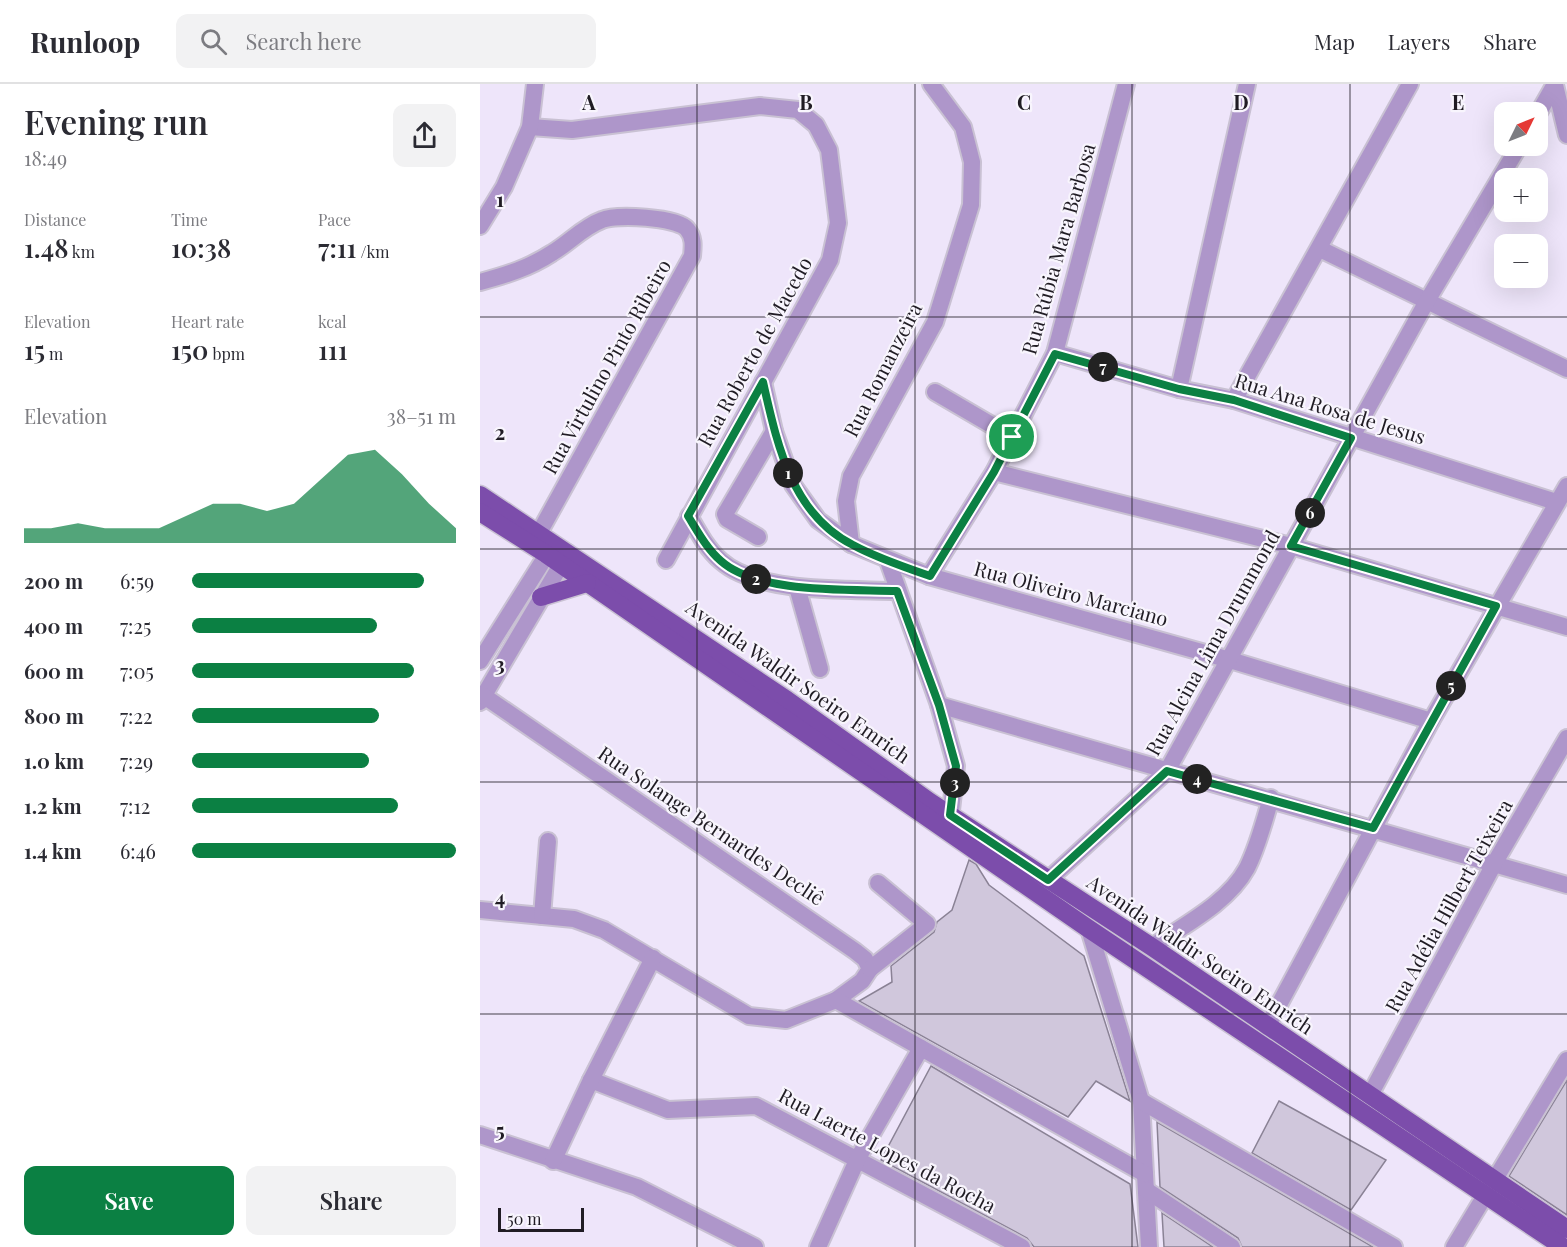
<!DOCTYPE html>
<meta charset="utf-8">
<style>
:root{--surface:#fff;--page:#f2f2f3;--text:#2b2b33;--muted:#7c7c81;--line:#e1e1e2;--accent:#0b8043}
body{margin:0;font-family:"Playfair Display",serif;background:var(--page);color:var(--text);height:100vh;display:flex;flex-direction:column;font-size:22px;white-space:nowrap}
*{box-sizing:border-box;margin:0}
p{font-size:20px;color:var(--muted)}
.icon{flex:none;width:33px;height:33px;fill:none;stroke:currentColor;stroke-width:2;stroke-linecap:round;stroke-linejoin:round}
.map{position:relative;flex:1;overflow:hidden}
.drawer{display:flex;flex-direction:column;background:var(--surface);width:480px}
.drawer>*{flex:none}
.needle{width:39px;rotate:47deg}
.fabs{position:absolute;left:1014px;top:18px;display:grid;gap:12px}
.fabs a{display:grid;place-items:center;width:54px;height:54px;border-radius:12px;background:var(--surface);box-shadow:0 6px 24px #0002;font-size:30px}
.scale{position:absolute;left:18px;bottom:15px;width:86px;box-sizing:border-box;padding-left:6px;border:3px solid #201c24;border-top:0;font-size:16px;line-height:21px;white-space:nowrap;color:#201c24;-webkit-text-stroke:4px #f8f5fd;paint-order:stroke}
.pin{position:absolute;display:grid;place-items:center;width:51px;height:51px;color:#fff;margin:-26px;border:3px solid #fff;border-radius:50%;box-shadow:0 2px 6px #0007}
.km{position:absolute;width:30px;height:30px;margin:-15px;border-radius:50%;background:#222;color:#fff;font-size:16px;line-height:30px;text-align:center}
.round{display:grid;place-items:center;flex:none;width:63px;height:63px;border-radius:12px;background:var(--page)}
.summary{display:flex;align-items:center;justify-content:space-between;height:102px;padding:0 24px}
h1{font-size:33px;font-weight:600;line-height:45px}
.figures{display:grid;grid-template-columns:repeat(3,1fr);gap:9px;height:102px;padding:6px 24px}
.figures div{display:grid;align-content:center}
.figures b{font-size:26px;font-weight:600}
.figures small{font-size:16px;font-weight:400}
.figures p{font-size:16px}
.chart{height:168px;padding:12px 24px}
.chart p{display:flex;justify-content:space-between}
.chart svg{width:100%;height:108px;margin-top:6px;fill:var(--accent);opacity:.7}
.action{display:flex;gap:12px;margin-top:auto;padding:12px 24px}
.action a{flex:1;height:69px;border-radius:12px;background:var(--accent);color:#fff;font-size:24px;font-weight:600;line-height:69px;text-align:center}
.action a+a{background:var(--page);color:var(--text)}
ul{padding:0 24px;list-style:none;font-size:20px}
li{display:grid;grid-template-columns:96px 72px 1fr;align-items:center;height:45px}
li i{height:15px;border-radius:8px;background:var(--accent)}
header{display:flex;align-items:center;gap:36px;box-sizing:border-box;height:84px;padding:0 30px;background:var(--surface);border-bottom:2px solid var(--line)}
header strong{font-size:28px}
nav{display:flex;gap:33px;margin-inline-start:auto;font-size:21px}
.search{width:420px;height:54px;background:var(--page);display:flex;align-items:center;gap:15px;box-sizing:border-box;padding:0 21px;border-radius:12px;color:var(--muted);font-size:22px}
main{display:flex;flex:1;min-height:0}
.map>svg:first-child{display:block}
</style>
<header>
<strong>Runloop</strong>
<div class="search"><svg class="icon" aria-label="search" viewBox="0 0 24 24"><circle cx="10" cy="10" r="6"/><path d="M15 15l6 6"/></svg>Search here</div>
<nav><a>Map</a><a>Layers</a><a>Share</a></nav>
</header>
<main>
<section class="drawer">
<div class="summary"><div><h1>Evening run</h1><p>18:49</p></div><a class="round"><svg class="icon" aria-label="share" viewBox="0 0 24 24"><path d="M12 15V3M7 8l5-5 5 5M5 13v7h14v-7"/></svg></a></div>
<div class="figures">
<div><p>Distance</p><b>1.48<small> km</small></b></div>
<div><p>Time</p><b>10:38</b></div>
<div><p>Pace</p><b>7:11<small> /km</small></b></div>
</div>
<div class="figures">
<div><p>Elevation</p><b>15<small> m</small></b></div>
<div><p>Heart rate</p><b>150<small> bpm</small></b></div>
<div><p>kcal</p><b>111</b></div>
</div>
<div class="chart"><p><span>Elevation</span>38–51 m</p>
<svg viewBox="0 0 160 44" preserveAspectRatio="none"><path d="M0 44V38L10 38L20 36L30 38L40 38L50 38L60 33L70 28L80 28L90 31L100 28L110 18L120 8L130 6L140 16L150 28L160 38V44z"/></svg>
</div>
<ul>
<li><b>200 m</b>6:59<i style="width:88%"></i></li>
<li><b>400 m</b>7:25<i style="width:70%"></i></li>
<li><b>600 m</b>7:05<i style="width:84%"></i></li>
<li><b>800 m</b>7:22<i style="width:71%"></i></li>
<li><b>1.0 km</b>7:29<i style="width:67%"></i></li>
<li><b>1.2 km</b>7:12<i style="width:78%"></i></li>
<li><b>1.4 km</b>6:46<i style="width:100%"></i></li>
</ul>
<div class="action"><a>Save</a><a>Share</a></div>
</section>
<div class="map">
<svg width="1087" height="1163" viewBox="0 0 1087 1163">
<rect width="100%" height="100%" fill="#eee5fa"/>
<!-- building -->
<g fill="#d0c7dc" stroke="#8a8295" stroke-width="1.5">
<polygon points="489,776 496,780 509,801 604,872 650,1017 616,997 588,1033 379,917 412,898 411,882 454,848 457,838 472,826"/>
<polygon points="451,982 650,1100 658,1163 554,1163 547,1154 401,1076"/>
<polygon points="1087,996 1087,1131 1029,1092"/>
<polygon points="799,1017 906,1076 871,1126 772,1069"/>
<polygon points="677,1038 893,1163 762,1163 758,1154 680,1103"/>
<polygon points="682,1129 733,1163 684,1163"/>
</g>
<g fill="none" stroke-linecap="round" stroke-linejoin="round">
<defs>
<g id="minor">
<polyline points="1075,1 1087,51"/>
<polyline points="1058,30 1075,0"/>
<polyline points="50,43 92,46 280,22 318,26 336,41 349,66 358,139 350,176 186,476"/>
<polyline points="0,142 24,103 50,43 55,0"/>
<polyline points="840,165 1087,285"/>
<path d="M0 198C26 191 49 184 72 169 89 159 103 143 122 136 136 130 197 133 207 145 214 153 213 162 212 172L59 449"/>
<polyline points="575,269 699,305 754,316 1076,418"/>
<polyline points="283,298 294,347 313,401 338,436 371,460 449,492 750,576 951,637"/>
<polyline points="699,305 767,0"/>
<polyline points="455,308 532,353"/>
<polyline points="754,316 930,0"/>
<polyline points="514,388 811,462 1087,543"/>
<path d="M209 432C218 448 227 465 241 477 278 510 369 505 417 507"/>
<polyline points="278,453 247,435 245,430 294,347"/>
<polyline points="371,460 366,417 371,392 455,238 491,121 492,78 483,43 451,0"/>
<polyline points="408,477 459,621 476,682 469,744"/>
<polyline points="449,492 514,388 575,269 646,0"/>
<polyline points="317,503 340,585"/>
<polyline points="0,577 73,461"/>
<polyline points="0,618 88,469"/>
<polyline points="459,621 1087,801"/>
<polyline points="568,796 687,687 947,217 1039,62"/>
<polyline points="0,826 94,835 124,846 269,932 306,936 356,916 382,897 390,885 385,875 375,867 4,612"/>
<polyline points="62,832 68,757"/>
<polyline points="609,845 661,1017 669,1163"/>
<path d="M672 863C704 841 748 819 767 784 778 762 784 738 791 714"/>
<polyline points="390,885 447,840 398,799"/>
<polyline points="356,916 665,1090"/>
<polyline points="787,943 951,637 1087,402"/>
<polyline points="111,996 188,1026 276,1022 542,1163"/>
<polyline points="890,1011 1014,780 1087,654"/>
<polyline points="661,1017 914,1163"/>
<polyline points="0,1051 157,1103 275,1163"/>
<polyline points="73,1077 111,996 173,874"/>
<polyline points="666,1106 752,1163"/>
<polyline points="338,1163 378,1074 441,964"/>
<polyline points="974,1163 1087,976"/>
</g>
<g id="major">
<polyline points="0,411 307,616 450,718 672,863 1087,1145"/>
<polyline points="0,428 66,470 609,845 1083,1163"/>
<polyline points="61,513 107,499"/>
</g>
</defs>
<!-- minor casing -->
<use href="#minor" stroke="#c9c1d3" stroke-width="20"/>
<!-- major casing -->
<use href="#major" stroke="#c9c1d3" stroke-width="21"/>
<!-- minor -->
<use href="#minor" stroke="#ae96ca" stroke-width="16"/>
<!-- major -->
<use href="#major" stroke="#7c4dab" stroke-width="18"/>
</g>
<g fill="none" stroke-linecap="round" stroke-linejoin="round">
<defs>
<path id="route" d="M575 270 699 305 754 316 871 354 811 462 1016 522 893 744 687 687 568 796 470 731 476 682 459 621 417 507C369 505 278 510 241 477 227 465 218 448 208 432L283 298C297 359 311 430 373 461 397 474 424 483 450 492L514 388Z"/>
</defs>
<!-- route casing -->
<use href="#route" stroke="#fff" stroke-width="12"/>
<!-- route -->
<use href="#route" stroke="#0b8043" stroke-width="8"/>
</g>
<!-- grid -->
<path fill="none" stroke="#201c24" stroke-width="1.5" stroke-opacity="0.55" d="M217 0V1163M435 0V1163M652 0V1163M870 0V1163M0 233H1087M0 465H1087M0 698H1087M0 930H1087"/>
<g text-anchor="middle" stroke-width="4.5" stroke-linejoin="round" paint-order="stroke">
<!-- street labels -->
<g font-size="20" fill="#201c24" stroke="#f8f5fd">
<text transform="translate(579 165) rotate(-74)" y="7">Rua Rúbia Mara Barbosa</text>
<text transform="translate(275 268) rotate(-61)" y="7">Rua Roberto de Macedo</text>
<text transform="translate(127 283) rotate(-61)" y="7">Rua Virtulino Pinto Ribeiro</text>
<text transform="translate(403 286) rotate(-63)" y="7">Rua Romanzeira</text>
<text transform="translate(850 325) rotate(17)" y="7">Rua Ana Rosa de Jesus</text>
<text transform="translate(591 510) rotate(15)" y="7">Rua Oliveiro Marciano</text>
<text transform="translate(733 559) rotate(-61)" y="7">Rua Alcina Lima Drummond</text>
<text transform="translate(318 598) rotate(35)" y="7">Avenida Waldir Soeiro Emrich</text>
<text transform="translate(231 742) rotate(34)" y="7">Rua Solange Bernardes Decliê</text>
<text transform="translate(969 822) rotate(-61)" y="7">Rua Adélia Hilbert Teixeira</text>
<text transform="translate(720 871) rotate(34)" y="7">Avenida Waldir Soeiro Emrich</text>
<text transform="translate(407 1067) rotate(28)" y="7">Rua Laerte Lopes da Rocha</text>
</g>
</g>
<g font-size="20" text-anchor="middle" font-weight="bold" fill="#201c24" stroke="#f8f5fd" stroke-width="4.5" stroke-linejoin="round" paint-order="stroke">
<text x="109" y="26">A</text>
<text x="326" y="26">B</text>
<text x="544" y="26">C</text>
<text x="761" y="26">D</text>
<text x="978" y="26">E</text>
<text x="20" y="123">1</text>
<text x="20" y="356">2</text>
<text x="20" y="588">3</text>
<text x="20" y="821">4</text>
<text x="20" y="1054">5</text>
</g>
</svg>
<div class="fabs">
<a><svg class="needle" viewBox="-14 -14 28 28"><path d="M0-13l5 13h-10z" fill="#e53935"/><path d="M0 13l5-13h-10z" fill="#7c7c81"/></svg></a>
<a>+</a>
<a>−</a>
</div>
<div class="scale">50 m</div>
<div class="pin" style="left:532px;top:353px;background:#1e9e55"><svg class="icon" aria-label="arrive" viewBox="0 0 24 24"><path d="M6 21V4h12l-3 4 3 4H6"/></svg></div>
<b class="km" style="left:308px;top:389px">1</b>
<b class="km" style="left:276px;top:495px">2</b>
<b class="km" style="left:475px;top:699px">3</b>
<b class="km" style="left:717px;top:695px">4</b>
<b class="km" style="left:971px;top:602px">5</b>
<b class="km" style="left:830px;top:429px">6</b>
<b class="km" style="left:623px;top:283px">7</b>
</div>
</main>
